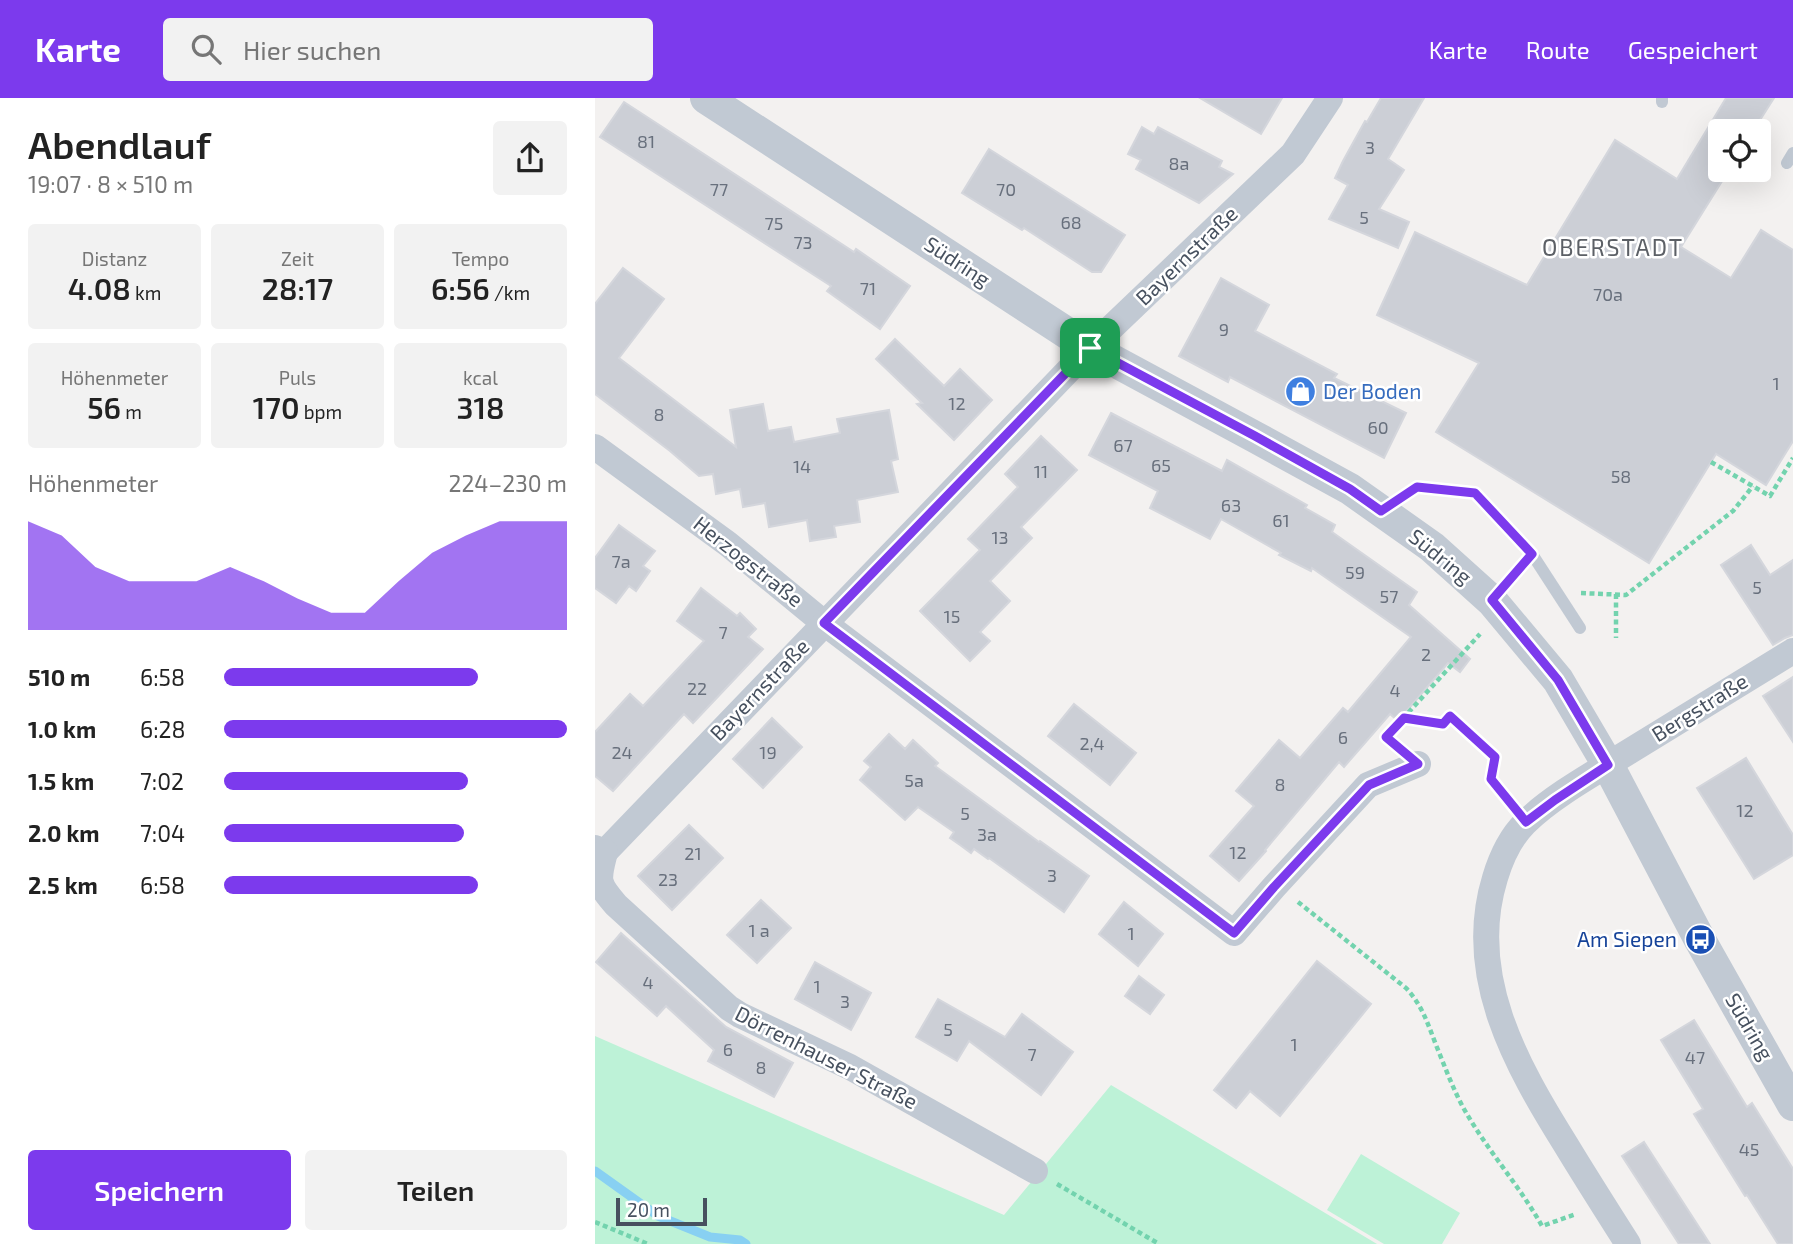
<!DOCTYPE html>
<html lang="de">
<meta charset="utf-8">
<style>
:root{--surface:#fff;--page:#f2f2f2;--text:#222;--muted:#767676;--accent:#7c3aed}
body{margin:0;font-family:"Exo 2",sans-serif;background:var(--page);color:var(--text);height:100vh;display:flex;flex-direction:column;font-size:26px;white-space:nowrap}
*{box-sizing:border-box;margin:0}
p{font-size:23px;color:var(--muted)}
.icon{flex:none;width:38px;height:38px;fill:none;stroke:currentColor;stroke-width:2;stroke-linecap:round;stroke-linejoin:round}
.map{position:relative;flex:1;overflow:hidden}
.panel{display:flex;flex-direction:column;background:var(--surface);width:595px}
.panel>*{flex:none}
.tools{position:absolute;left:1113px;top:21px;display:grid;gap:14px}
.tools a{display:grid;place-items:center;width:63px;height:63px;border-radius:7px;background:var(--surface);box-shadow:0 7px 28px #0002;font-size:35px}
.scale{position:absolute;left:21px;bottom:18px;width:91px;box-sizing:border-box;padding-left:7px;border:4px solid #47515f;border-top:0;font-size:19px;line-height:24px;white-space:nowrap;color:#47515f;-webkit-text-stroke:5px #fff;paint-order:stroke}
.pin{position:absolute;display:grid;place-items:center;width:60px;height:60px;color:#fff;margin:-30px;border-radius:14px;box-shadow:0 4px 10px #0006}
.round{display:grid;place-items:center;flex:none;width:74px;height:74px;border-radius:7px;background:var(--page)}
.overview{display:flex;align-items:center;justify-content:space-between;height:119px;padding:0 28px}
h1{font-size:38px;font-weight:600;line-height:52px}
.stats{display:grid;grid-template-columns:repeat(3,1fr);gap:10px;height:119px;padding:7px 28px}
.stats div{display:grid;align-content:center;border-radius:7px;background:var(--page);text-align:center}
.stats b{font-size:30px;font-weight:600}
.stats small{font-size:19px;font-weight:400}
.stats p{font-size:19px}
.chart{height:196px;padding:14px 28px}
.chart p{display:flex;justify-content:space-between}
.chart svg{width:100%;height:126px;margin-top:7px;fill:var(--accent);opacity:.7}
.cta{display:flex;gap:14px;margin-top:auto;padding:14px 28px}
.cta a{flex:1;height:80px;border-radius:7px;background:var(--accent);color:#fff;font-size:28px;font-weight:600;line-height:80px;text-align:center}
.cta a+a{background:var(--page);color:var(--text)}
ul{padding:0 28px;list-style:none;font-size:23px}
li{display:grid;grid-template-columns:112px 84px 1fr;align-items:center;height:52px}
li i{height:18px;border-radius:9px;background:var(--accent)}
header{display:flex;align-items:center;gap:42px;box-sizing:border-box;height:98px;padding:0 35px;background:var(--accent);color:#fff}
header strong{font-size:33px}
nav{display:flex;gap:38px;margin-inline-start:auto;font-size:24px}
.search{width:490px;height:63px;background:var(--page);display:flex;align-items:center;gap:18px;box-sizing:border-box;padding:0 24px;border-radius:7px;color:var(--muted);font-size:26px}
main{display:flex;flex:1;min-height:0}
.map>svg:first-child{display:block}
</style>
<header>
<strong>Karte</strong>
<div class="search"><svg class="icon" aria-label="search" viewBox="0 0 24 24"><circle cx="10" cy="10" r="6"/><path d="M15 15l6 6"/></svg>Hier suchen</div>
<nav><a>Karte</a><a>Route</a><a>Gespeichert</a></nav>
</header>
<main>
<section class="panel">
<div class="overview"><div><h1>Abendlauf</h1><p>19:07 · 8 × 510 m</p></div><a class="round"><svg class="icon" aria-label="share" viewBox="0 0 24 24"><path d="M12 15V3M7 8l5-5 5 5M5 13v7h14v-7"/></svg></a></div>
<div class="stats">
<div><p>Distanz</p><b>4.08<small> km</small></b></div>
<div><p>Zeit</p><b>28:17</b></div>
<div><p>Tempo</p><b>6:56<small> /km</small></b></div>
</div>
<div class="stats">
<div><p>Höhenmeter</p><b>56<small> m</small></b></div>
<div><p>Puls</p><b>170<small> bpm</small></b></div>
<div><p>kcal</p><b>318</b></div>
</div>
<div class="chart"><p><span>Höhenmeter</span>224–230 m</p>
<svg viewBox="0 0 160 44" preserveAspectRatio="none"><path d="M0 44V6L10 11L20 22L30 27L40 27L50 27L60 22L70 27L80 33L90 38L100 38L110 27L120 17L130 11L140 6L150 6L160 6V44z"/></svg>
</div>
<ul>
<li><b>510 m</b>6:58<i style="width:74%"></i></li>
<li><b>1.0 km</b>6:28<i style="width:100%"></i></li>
<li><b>1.5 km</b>7:02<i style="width:71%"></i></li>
<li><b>2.0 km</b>7:04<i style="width:70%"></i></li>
<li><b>2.5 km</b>6:58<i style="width:74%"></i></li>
</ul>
<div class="cta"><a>Speichern</a><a>Teilen</a></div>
</section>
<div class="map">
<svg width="1198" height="1146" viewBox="0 0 1198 1146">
<rect width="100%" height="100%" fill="#f3f1f0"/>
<!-- green -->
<g fill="#bdf2d7">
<polygon points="0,938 409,1117 516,987 782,1146 0,1146"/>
<polygon points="766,1056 865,1115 847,1146 789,1146 732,1112"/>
</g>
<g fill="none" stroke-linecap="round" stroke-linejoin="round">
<!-- stream -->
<polyline stroke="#88d0f2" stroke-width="9" points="0,1073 63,1118 115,1139 145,1142 151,1146"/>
</g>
<!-- building -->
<g fill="#cccfd6" stroke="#d4d6dc" stroke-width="2">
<polygon points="605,0 687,0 666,36"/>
<polygon points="786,0 829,0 793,61 809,72 784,111 814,124 803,150 734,121 753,87 740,80 748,63 770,23 772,24"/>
<polygon points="1131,0 1179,0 1158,33 1125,33 1125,72 1134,72 1086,149 1136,180 1166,132 1198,152 1198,343 1171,387 1121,356 1054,465 841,334 884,265 782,217 820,134 932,187 1020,42 1082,81"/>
<polygon points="29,4 259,154 261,151 315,188 285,231 232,193 236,188 5,39"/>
<polygon points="547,29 559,36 563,29 627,63 624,69 638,76 604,105 541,71 546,62 533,56"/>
<polygon points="394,51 530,137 506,174 497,174 429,130 427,132 367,95"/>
<polygon points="28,170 69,201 24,260 141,349 135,312 168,306 173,333 196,329 199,344 245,335 242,321 294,312 303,361 296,363 303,394 262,402 265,424 239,428 241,439 215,443 212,422 174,429 170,405 148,409 145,391 121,396 118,376 104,378 75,353 0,296 0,206"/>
<polygon points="626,180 674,207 660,233 742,276 739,280 811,315 789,360 635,279 633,284 584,258"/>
<polygon points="300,241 349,288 365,271 397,302 359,342 322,306 327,305 281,261"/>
<polygon points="516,315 627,373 632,362 712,407 710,410 740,427 737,434 822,494 814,507 875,561 865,574 853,565 803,623 795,616 749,669 744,664 670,752 671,753 644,783 615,758 659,708 641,693 684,642 705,660 748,610 753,614 816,539 717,470 716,473 684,457 686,455 626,421 615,441 555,410 563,393 494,357"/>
<polygon points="446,338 482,372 426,429 437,440 395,483 415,503 385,534 395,543 375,563 325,513 385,452 373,441 423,389 410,376"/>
<polygon points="24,427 60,453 48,468 55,473 41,493 34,488 21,505 0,490 0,460"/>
<polygon points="1156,447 1175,477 1198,462 1198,537 1190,540 1178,547 1126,467"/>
<polygon points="106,490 142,518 145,515 161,531 153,539 168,551 98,625 89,616 18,693 0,678 0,634 35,596 48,608 109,543 82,523"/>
<polygon points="1198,579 1198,644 1168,598"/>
<polygon points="479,606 541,655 515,687 453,638"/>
<polygon points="177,620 207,649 168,690 138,661"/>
<polygon points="294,636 310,651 318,642 343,665 340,668 444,744 445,743 494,778 469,814 394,760 393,761 379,751 376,755 365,747 355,740 359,734 323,709 310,722 265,682 276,669 269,663"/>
<polygon points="1151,660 1198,737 1198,757 1159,781 1102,690"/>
<polygon points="94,727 128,760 77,812 43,778"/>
<polygon points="166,802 196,830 162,865 132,837"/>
<polygon points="529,804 568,836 543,868 504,836"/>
<polygon points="26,835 131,929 198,965 179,999 113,963 119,952 71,908 62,918 1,864"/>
<polygon points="722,863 776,906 685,1018 655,993 641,1010 619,992"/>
<polygon points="220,864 276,895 256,932 200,901"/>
<polygon points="544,878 569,897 555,916 530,898"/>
<polygon points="343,901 410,939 427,916 478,954 446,997 374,943 362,963 321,939"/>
<polygon points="1099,922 1152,1009 1157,1005 1198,1071 1198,1146 1183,1146 1152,1097 1150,1098 1099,1016 1108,1011 1066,942"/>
<polygon points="1049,1044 1115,1146 1084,1146 1027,1058"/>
</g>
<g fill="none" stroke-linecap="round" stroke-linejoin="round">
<!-- path -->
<g stroke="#73d3ae" stroke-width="4.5" stroke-dasharray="5 3.5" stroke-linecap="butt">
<polyline points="1116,364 1175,398 1198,360"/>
<polyline points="986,495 1031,497 1138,413 1158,388"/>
<polyline points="1021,496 1021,540"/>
<polyline points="810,620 848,626 855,618 900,658 896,681 914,701"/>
<polyline points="798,645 791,639 885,536"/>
<path d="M703 804 811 890C827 907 833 926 841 947 850 969 858 991 869 1011 892 1052 924 1087 947 1128L981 1116"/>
<polyline points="462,1086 564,1146"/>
<polyline points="0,1124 53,1146"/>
</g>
<!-- service -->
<g stroke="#c1c9d3" stroke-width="12">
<polyline points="1067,0 1067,4"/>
<polyline points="1192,65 1198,55"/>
<polyline points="786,413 822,389 880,395 937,456 897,503"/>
<polyline points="937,456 985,530"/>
</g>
<!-- minor -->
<g stroke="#c1c9d3" stroke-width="26">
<polyline points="0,349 133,446 229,525 639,835 679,789 773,687 823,666"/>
<polyline points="0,750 10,754 495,250 698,56 735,0"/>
<path d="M10 754C3 782 1 784 21 807L134 910 145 917 255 969 440 1073"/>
<path d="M1033 1146C1012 1113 991 1080 971 1047 921 967 870 877 900 780 906 760 915 740 930 725 957 698 1003 673 1035 653 1090 619 1144 586 1198 553"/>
</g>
<!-- tertiary -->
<polyline stroke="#c1c9d3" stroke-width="32" points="111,0 495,250 660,339 755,391 837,449 897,503 963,582 1013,667 1105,842 1198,1007"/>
</g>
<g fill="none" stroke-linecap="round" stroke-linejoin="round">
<defs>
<polygon id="route" points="495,250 660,338 755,391 786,413 822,389 880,395 937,456 897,502 963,582 1013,667 960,702 931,724 896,681 900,659 855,618 848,626 809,620 791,639 823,666 774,687 679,789 639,835 229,525"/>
</defs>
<!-- route casing -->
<use href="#route" stroke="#fff" stroke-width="14"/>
<!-- route -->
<use href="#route" stroke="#7c3aed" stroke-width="9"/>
</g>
<!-- icons -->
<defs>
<symbol id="shop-disc" viewBox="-11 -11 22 22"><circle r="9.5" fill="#3f7fe0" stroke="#fff"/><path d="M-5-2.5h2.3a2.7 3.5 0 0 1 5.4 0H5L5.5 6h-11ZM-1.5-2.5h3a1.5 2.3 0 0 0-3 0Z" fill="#fff"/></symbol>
<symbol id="bus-disc" viewBox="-11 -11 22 22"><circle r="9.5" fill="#1a4fb4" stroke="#fff"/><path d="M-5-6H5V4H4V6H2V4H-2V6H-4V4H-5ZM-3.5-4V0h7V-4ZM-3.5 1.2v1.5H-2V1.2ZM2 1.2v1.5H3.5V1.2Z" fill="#fff"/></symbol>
</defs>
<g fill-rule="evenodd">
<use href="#shop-disc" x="688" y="276" width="35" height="35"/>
<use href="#bus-disc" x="1088" y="824" width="35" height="35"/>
</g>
<g text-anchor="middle" stroke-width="5" stroke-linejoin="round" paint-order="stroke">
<!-- number labels -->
<g font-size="18" fill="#68707d">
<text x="51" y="50">81</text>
<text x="775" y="56">3</text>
<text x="584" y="72">8a</text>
<text x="124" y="98">77</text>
<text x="411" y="98">70</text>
<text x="769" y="126">5</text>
<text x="476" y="131">68</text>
<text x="179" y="132">75</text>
<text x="208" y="151">73</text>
<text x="273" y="197">71</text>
<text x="1013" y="203">70a</text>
<text x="629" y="238">9</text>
<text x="1181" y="292">1</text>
<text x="362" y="312">12</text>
<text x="64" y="323">8</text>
<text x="783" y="336">60</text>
<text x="528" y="354">67</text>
<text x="566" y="374">65</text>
<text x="207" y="375">14</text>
<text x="446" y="380">11</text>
<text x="1026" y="385">58</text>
<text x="636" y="414">63</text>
<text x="686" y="429">61</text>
<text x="405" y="446">13</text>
<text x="26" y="470">7a</text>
<text x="760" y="481">59</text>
<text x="1162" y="496">5</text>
<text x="794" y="505">57</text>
<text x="357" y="525">15</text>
<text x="128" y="541">7</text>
<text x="831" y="563">2</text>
<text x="102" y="597">22</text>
<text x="800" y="599">4</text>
<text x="748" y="646">6</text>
<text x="497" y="652">2,4</text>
<text x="27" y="661">24</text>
<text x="173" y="661">19</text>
<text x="319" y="689">5a</text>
<text x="685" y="693">8</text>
<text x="1150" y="719">12</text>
<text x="370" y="722">5</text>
<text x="392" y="743">3a</text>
<text x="643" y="761">12</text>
<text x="98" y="762">21</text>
<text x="457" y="784">3</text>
<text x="73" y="788">23</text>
<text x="164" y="839">1 a</text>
<text x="536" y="842">1</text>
<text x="53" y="891">4</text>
<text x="222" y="895">1</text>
<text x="250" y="910">3</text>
<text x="353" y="938">5</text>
<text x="699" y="953">1</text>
<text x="133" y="958">6</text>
<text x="437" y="963">7</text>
<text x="1100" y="966">47</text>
<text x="166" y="976">8</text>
<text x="1154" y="1058">45</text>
</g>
<!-- street labels -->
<g font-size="21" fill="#47515f" stroke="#fff">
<text transform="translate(592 158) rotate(-44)" y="7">Bayernstraße</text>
<text transform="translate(362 164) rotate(33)" y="7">Südring</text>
<text transform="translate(845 459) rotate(39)" y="7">Südring</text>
<text transform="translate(153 464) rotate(38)" y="7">Herzogstraße</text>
<text transform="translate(165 592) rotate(-46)" y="7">Bayernstraße</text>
<text transform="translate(1105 610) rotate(-32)" y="7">Bergstraße</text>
<text transform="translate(1154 929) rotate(60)" y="7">Südring</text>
<text transform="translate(231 960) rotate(27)" y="7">Dörrenhauser Straße</text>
</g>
<!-- shop labels -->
<g font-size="21" fill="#366cbe" stroke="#fff" text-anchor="start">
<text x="728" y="301">Der Boden</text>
</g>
<!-- transit labels -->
<g font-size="21" fill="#164399" stroke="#fff" text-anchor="end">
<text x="1082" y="849">Am Siepen</text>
</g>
<!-- neighbourhood labels -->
<g font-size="23" letter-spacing="2" fill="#5c6066" stroke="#fff">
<text x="1018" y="158">OBERSTADT</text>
</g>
</g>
</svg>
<div class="tools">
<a><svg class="icon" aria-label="locate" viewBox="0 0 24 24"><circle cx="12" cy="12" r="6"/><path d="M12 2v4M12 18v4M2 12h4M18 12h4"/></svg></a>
</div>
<div class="scale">20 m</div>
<div class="pin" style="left:495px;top:250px;background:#1e9e55"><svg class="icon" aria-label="arrive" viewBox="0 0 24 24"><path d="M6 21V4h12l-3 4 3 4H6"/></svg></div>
</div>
</main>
